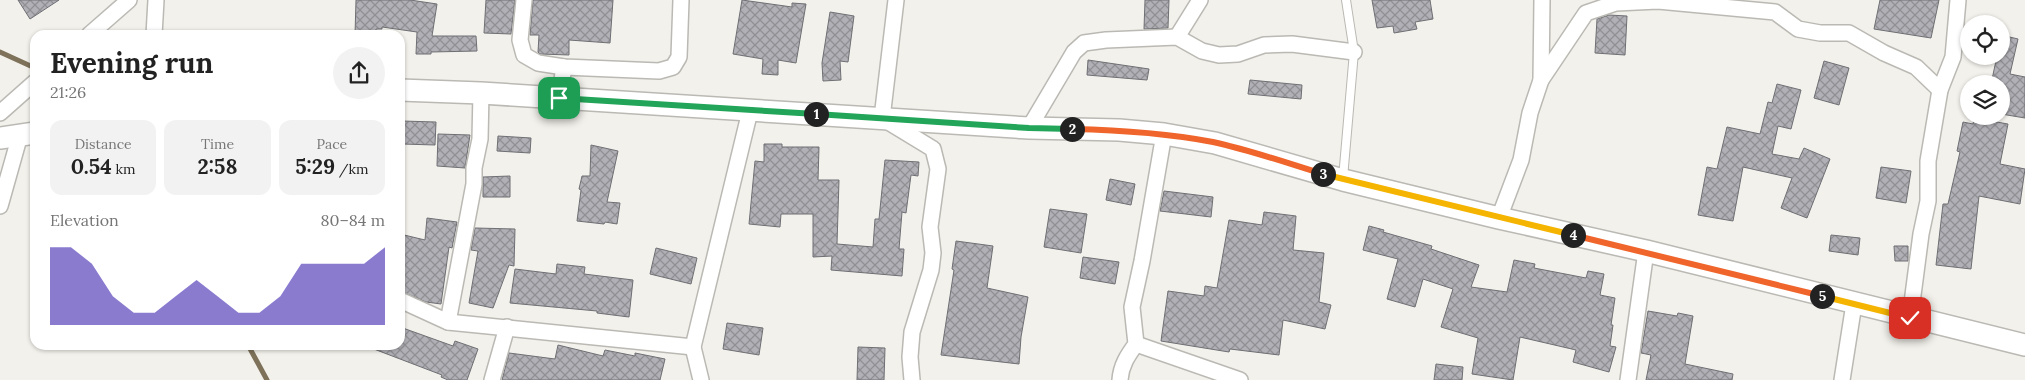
<!DOCTYPE html>
<meta charset="utf-8">
<style>
:root{--surface:#fff;--page:#f2f2f2;--text:#222;--muted:#767676;--accent:#5a44bc}
body{margin:0;font-family:Lora,serif;background:var(--page);color:var(--text);height:100vh;display:flex;flex-direction:column;font-size:19px;white-space:nowrap}
*{box-sizing:border-box;margin:0}
p{font-size:16px;color:var(--muted)}
.icon{flex:none;width:28px;height:28px;fill:none;stroke:currentColor;stroke-width:2;stroke-linecap:round;stroke-linejoin:round}
.map{position:relative;flex:1;overflow:hidden}
.drawer{position:absolute;left:30px;top:30px;width:375px;height:320px;display:flex;flex-direction:column;background:var(--surface);border-radius:15px;box-shadow:0 1px 4px #0004}
.drawer>*{flex:none}
.fabs{position:absolute;left:1960px;top:15px;display:grid;gap:10px}
.fabs a{display:grid;place-items:center;width:50px;height:50px;border-radius:50%;background:var(--surface);box-shadow:0 1px 4px #0004;font-size:25px}
.pin{position:absolute;display:grid;place-items:center;width:42px;height:42px;color:#fff;margin:-21px;border-radius:10px;box-shadow:0 2px 8px #0006}
.km{position:absolute;width:25px;height:25px;margin:-12px;border-radius:50%;background:#222;color:#fff;font-size:14px;line-height:25px;text-align:center}
.round{display:grid;place-items:center;flex:none;width:52px;height:52px;border-radius:26px;background:var(--page)}
.head{display:flex;align-items:center;justify-content:space-between;height:85px;padding:0 20px}
h1{font-size:28px;font-weight:700;line-height:38px}
.figures{display:grid;grid-template-columns:repeat(3,1fr);gap:8px;height:85px;padding:5px 20px}
.figures div{display:grid;align-content:center;border-radius:12px;background:var(--page);text-align:center}
.figures b{font-size:21px;font-weight:700}
.figures small{font-size:14px;font-weight:400}
.figures p{font-size:14px}
.chart{height:140px;padding:10px 20px}
.chart p{display:flex;justify-content:space-between}
.chart svg{width:100%;height:90px;margin-top:5px;fill:var(--accent);opacity:.7}
.map>svg:first-child{display:block}
</style>
<div class="map">
<svg width="2025" height="380" viewBox="0 0 2025 380">
<defs>
<pattern id="building-cross-hatch" width="8" height="8" patternUnits="userSpaceOnUse" patternTransform="scale(1.25)"><rect width="8" height="8" fill="#b0b0b6"/><path d="M0 0l8 8M0 8l8-8" fill="none" stroke="#909094"/></pattern>
</defs>
<rect width="100%" height="100%" fill="#f3f1eb"/>
<g fill="none" stroke-linecap="round" stroke-linejoin="round">
<!-- stream -->
<g stroke="#7e725b" stroke-width="5">
<polyline points="0,52 35,68"/>
<polyline points="248,345 267,380"/>
</g>
</g>
<!-- building -->
<g fill="url(#building-cross-hatch)" stroke="#6e6f74">
<polygon points="18,0 59,0 30,19"/>
<polygon points="356,0 410,0 437,4 432,36 476,36 477,51 431,52 431,54 416,54 417,32 382,27 382,29 376,29 376,35 355,35"/>
<polygon points="486,0 515,0 511,34 484,33"/>
<polygon points="533,0 613,0 610,43 569,40 569,55 540,54 538,52 539,35 530,35"/>
<polygon points="742,0 792,7 792,3 806,4 796,63 778,60 778,75 762,74 763,59 733,54"/>
<polygon points="1145,0 1169,0 1168,28 1144,29"/>
<polygon points="1372,0 1430,0 1433,19 1415,22 1417,29 1394,33 1393,26 1377,28"/>
<polygon points="1880,0 1939,0 1931,38 1874,29"/>
<polygon points="830,12 854,16 848,62 840,61 841,80 823,81 822,63"/>
<polygon points="1609,15 1627,16 1625,55 1595,53 1597,19"/>
<polygon points="2001,35 2018,39 2010,74 2025,77 2025,118 2001,114 2001,84 1991,84 1997,56 2001,56"/>
<polygon points="1088,60 1149,69 1147,80 1087,75"/>
<polygon points="1824,61 1849,68 1839,105 1814,98"/>
<polygon points="1250,80 1302,85 1301,99 1248,94"/>
<polygon points="1777,84 1801,90 1791,129 1778,126 1772,154 1799,159 1804,148 1830,159 1807,218 1781,208 1792,178 1743,167 1733,221 1698,215 1707,167 1717,169 1727,127 1760,134 1768,102 1772,103"/>
<polygon points="1974,118 2008,124 2000,164 2025,169 2020,204 1979,196 1971,269 1936,265 1943,204 1948,204 1960,152 1957,151 1963,122 1973,124"/>
<polygon points="402,121 436,122 435,145 402,144"/>
<polygon points="438,134 470,135 465,168 437,166"/>
<polygon points="498,136 531,138 530,153 497,151"/>
<polygon points="764,144 782,144 782,147 819,147 818,180 839,180 837,244 873,247 875,219 879,219 885,160 919,162 918,176 911,175 906,213 902,212 899,249 904,249 902,276 831,270 832,256 813,257 813,214 781,214 780,227 749,224 755,161 764,162"/>
<polygon points="591,145 618,151 607,202 620,203 617,224 605,222 604,224 577,221 581,190 579,189 582,176 590,176"/>
<polygon points="1881,167 1911,171 1906,203 1876,198"/>
<polygon points="510,176 510,197 483,197 483,177"/>
<polygon points="1110,179 1135,184 1131,205 1106,200"/>
<polygon points="1164,191 1213,197 1211,217 1160,211"/>
<polygon points="1050,209 1087,214 1081,253 1044,247"/>
<polygon points="1264,212 1296,216 1293,250 1324,253 1319,302 1331,305 1325,329 1283,320 1279,355 1230,349 1229,352 1161,341 1168,291 1204,296 1205,286 1217,288 1229,220 1262,225"/>
<polygon points="427,218 457,222 452,248 449,247 441,304 426,302 400,291 400,234 425,240"/>
<polygon points="1369,226 1384,230 1383,232 1432,246 1431,249 1479,265 1471,287 1507,292 1514,260 1535,264 1534,268 1586,278 1588,271 1604,274 1600,295 1615,298 1611,325 1613,325 1610,346 1616,347 1609,372 1573,362 1576,350 1520,337 1513,380 1472,374 1478,338 1441,327 1453,289 1423,279 1415,307 1387,299 1398,259 1363,250"/>
<polygon points="475,228 515,229 514,266 509,265 493,308 469,303 478,251 471,250"/>
<polygon points="1831,235 1860,238 1858,255 1829,251"/>
<polygon points="956,241 993,246 987,288 1028,297 1021,337 1019,364 941,355 954,270 952,269"/>
<polygon points="1894,246 1908,246 1908,261 1895,261"/>
<polygon points="656,248 697,258 691,284 650,274"/>
<polygon points="1083,257 1119,262 1115,284 1080,278"/>
<polygon points="557,264 585,267 584,274 633,280 629,317 597,313 597,311 510,303 515,269 556,274"/>
<polygon points="1648,311 1677,316 1678,313 1693,316 1685,364 1733,374 1732,380 1646,380 1651,355 1641,353"/>
<polygon points="727,323 763,328 759,355 723,349"/>
<polygon points="400,327 453,346 455,341 478,349 467,380 448,380 441,377 442,375 366,346 400,345"/>
<polygon points="558,345 603,356 605,350 635,356 635,353 665,359 660,380 502,380 509,353 555,359"/>
<polygon points="858,347 885,348 884,380 857,380"/>
<polygon points="1436,364 1463,367 1462,380 1434,380"/>
</g>
<g fill="none" stroke-linecap="round" stroke-linejoin="round">
<defs>
<polyline id="service" points="1343,178 1354,52 1346,0"/>
<g id="minor">
<polyline points="524,0 520,40 524,55 538,63 564,67 659,71 673,67 679,57 681,0"/>
<polyline points="896,0 882,118 933,149 938,169 930,227 933,253 931,270 912,332 910,357 912,380"/>
<polyline points="89,35 129,0"/>
<polyline points="154,35 156,0"/>
<polyline points="1177,37 1200,0"/>
<polyline points="1541,80 1586,13 1616,3 1658,1 1775,12 1798,29 1820,33 1849,33 1884,53 1916,67 1940,90"/>
<polyline points="559,98 564,67"/>
<polyline points="0,113 35,82"/>
<polyline points="1029,128 1074,52 1084,43 1106,40 1177,37 1202,51 1219,55 1238,54 1264,45 1292,44 1354,52"/>
<polyline points="0,206 20,135"/>
<polyline points="1499,218 1521,160 1530,113 1541,80 1542,0"/>
<polyline points="400,300 448,322 693,347"/>
<polyline points="1910,318 1921,234 1928,201 1928,161 1940,90 1953,57 1958,0"/>
<polyline points="448,322 474,184 474,168 480,139 481,93"/>
<polyline points="1136,344 1240,380"/>
<polyline points="492,380 507,327"/>
<polyline points="701,380 693,347 750,111"/>
<path d="M1120 380C1121 365 1128 355 1136 344L1132 307 1142 261 1164 134"/>
<polyline points="1628,380 1646,251"/>
<polyline points="1842,380 1854,304"/>
</g>
<g id="secondary">
<polyline points="400,90 481,93 1029,128 1119,130 1164,134 1215,143 1343,180 1499,218 1646,251 2025,345"/>
<polyline points="0,138 35,133"/>
</g>
</defs>
<!-- service casing -->
<use href="#service" stroke="#bbb9b3" stroke-width="10"/>
<!-- minor casing -->
<use href="#minor" stroke="#bbb9b3" stroke-width="18"/>
<!-- secondary casing -->
<use href="#secondary" stroke="#bbb9b3" stroke-width="24"/>
<!-- service -->
<use href="#service" stroke="#fff" stroke-width="8"/>
<!-- minor -->
<use href="#minor" stroke="#fff" stroke-width="15"/>
<!-- secondary -->
<use href="#secondary" stroke="#fff" stroke-width="21"/>
</g>
<g fill="none" stroke-linecap="round" stroke-linejoin="round">
<defs>
<polyline id="split-1" points="559,98 816,114"/>
<polyline id="split-2" points="816,114 1029,128 1072,129"/>
<path id="split-3" d="M1072 129C1119 130 1166 133 1213 142 1250 150 1287 163 1323 174"/>
<polyline id="split-4" points="1323,174 1573,235"/>
<polyline id="split-5" points="1573,235 1822,296"/>
<polyline id="split-6" points="1822,296 1910,318"/>
</defs>
<!-- split-1 casing -->
<use href="#split-1" stroke="#fff" stroke-width="10"/>
<!-- split-2 casing -->
<use href="#split-2" stroke="#fff" stroke-width="10"/>
<!-- split-3 casing -->
<use href="#split-3" stroke="#fff" stroke-width="10"/>
<!-- split-4 casing -->
<use href="#split-4" stroke="#fff" stroke-width="10"/>
<!-- split-5 casing -->
<use href="#split-5" stroke="#fff" stroke-width="10"/>
<!-- split-6 casing -->
<use href="#split-6" stroke="#fff" stroke-width="10"/>
<!-- split-1 -->
<use href="#split-1" stroke="#22a559" stroke-width="6"/>
<!-- split-2 -->
<use href="#split-2" stroke="#22a559" stroke-width="6"/>
<!-- split-3 -->
<use href="#split-3" stroke="#f0652b" stroke-width="6"/>
<!-- split-4 -->
<use href="#split-4" stroke="#f5b400" stroke-width="6"/>
<!-- split-5 -->
<use href="#split-5" stroke="#f0652b" stroke-width="6"/>
<!-- split-6 -->
<use href="#split-6" stroke="#f5b400" stroke-width="6"/>
</g>
</svg>
<div class="fabs">
<a><svg class="icon" aria-label="locate" viewBox="0 0 24 24"><circle cx="12" cy="12" r="6"/><path d="M12 2v4M12 18v4M2 12h4M18 12h4"/></svg></a>
<a><svg class="icon" aria-label="layers" viewBox="0 0 24 24"><path d="M12 4l9 5-9 5-9-5zM3 14l9 5 9-5"/></svg></a>
</div>
<div class="pin" style="left:559px;top:98px;background:#1e9e55"><svg class="icon" aria-label="arrive" viewBox="0 0 24 24"><path d="M6 21V4h12l-3 4 3 4H6"/></svg></div>
<div class="pin" style="left:1910px;top:318px;background:#d93025"><svg class="icon" aria-label="check" viewBox="0 0 24 24"><path d="M5 12l5 5 9-10"/></svg></div>
<b class="km" style="left:816px;top:114px">1</b>
<b class="km" style="left:1072px;top:129px">2</b>
<b class="km" style="left:1323px;top:174px">3</b>
<b class="km" style="left:1573px;top:235px">4</b>
<b class="km" style="left:1822px;top:296px">5</b>
<section class="drawer">
<div class="head"><div><h1>Evening run</h1><p>21:26</p></div><a class="round"><svg class="icon" aria-label="share" viewBox="0 0 24 24"><path d="M12 15V3M7 8l5-5 5 5M5 13v7h14v-7"/></svg></a></div>
<div class="figures">
<div><p>Distance</p><b>0.54<small> km</small></b></div>
<div><p>Time</p><b>2:58</b></div>
<div><p>Pace</p><b>5:29<small> /km</small></b></div>
</div>
<div class="chart"><p><span>Elevation</span>80–84 m</p>
<svg viewBox="0 0 160 44" preserveAspectRatio="none"><path d="M0 44V6L10 6L20 14L30 30L40 38L50 38L60 30L70 22L80 30L90 38L100 38L110 30L120 14L130 14L140 14L150 14L160 6V44z"/></svg>
</div>
</section>
</div>
